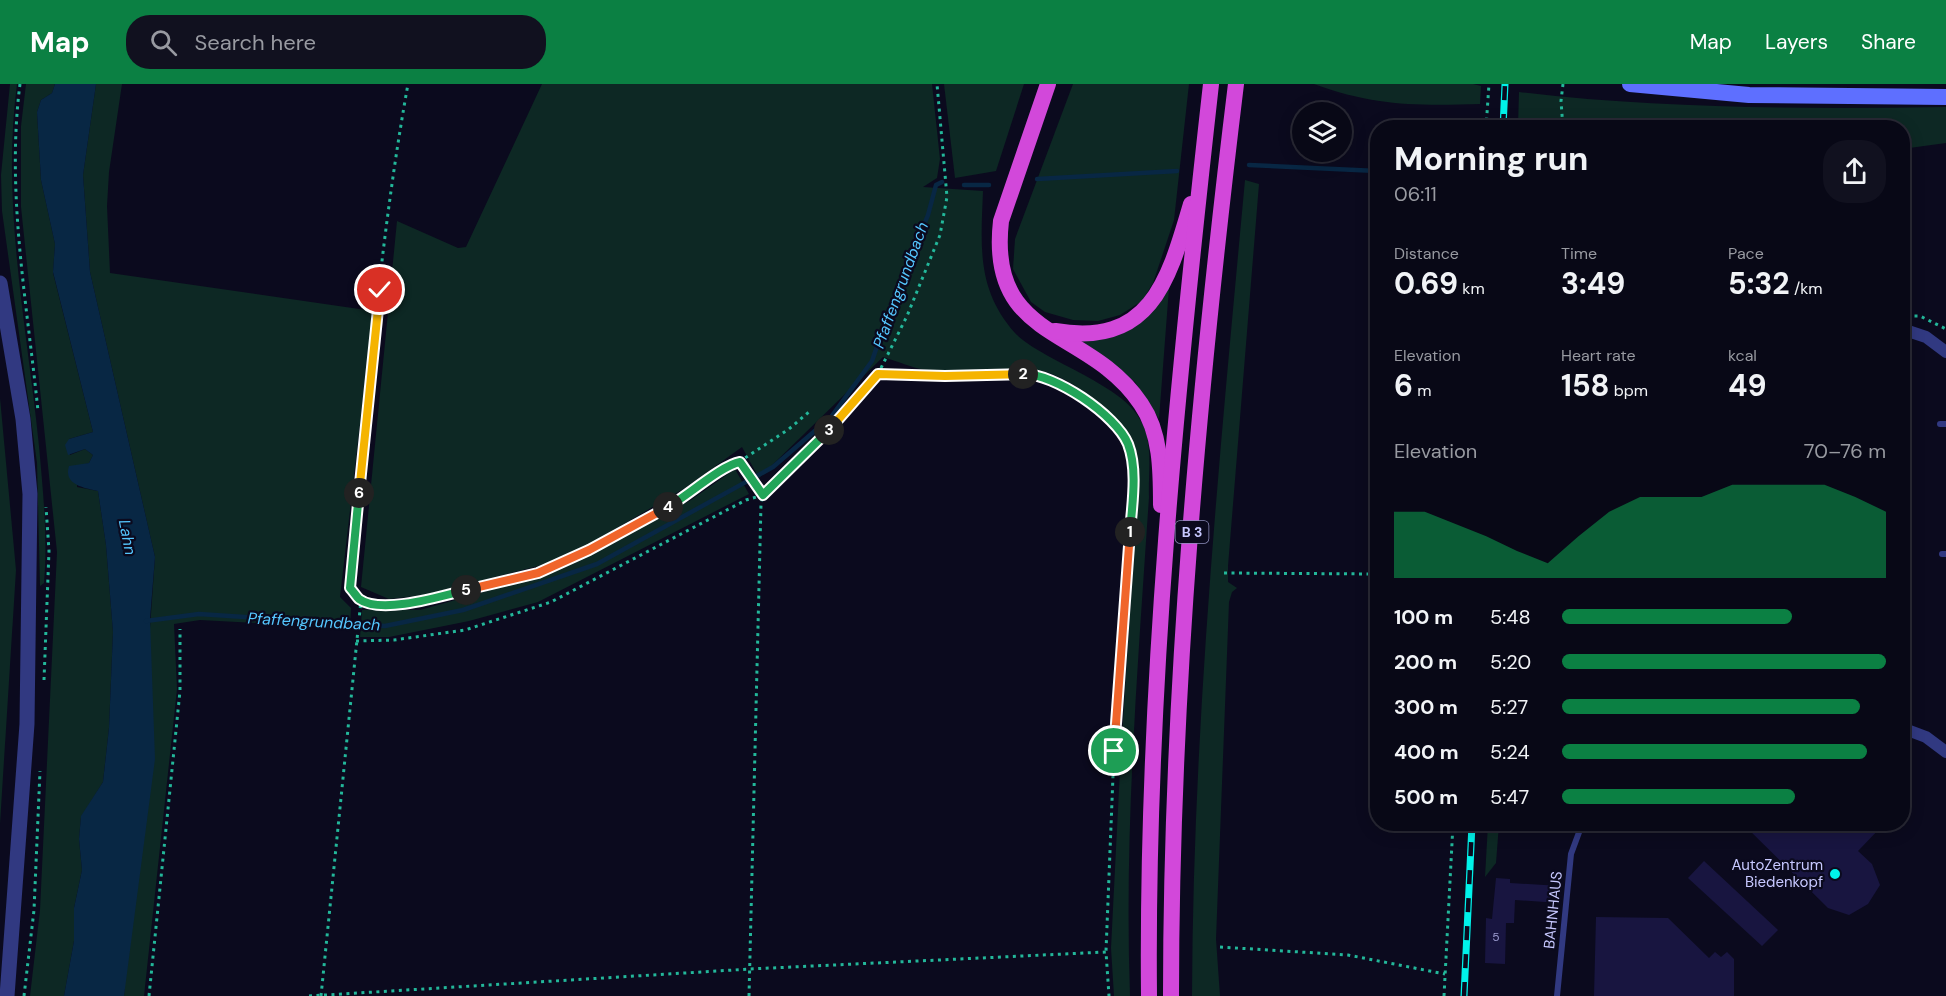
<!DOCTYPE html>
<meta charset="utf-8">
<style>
:root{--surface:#080816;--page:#11111f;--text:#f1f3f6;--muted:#989aa1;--line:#292935;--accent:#0b8043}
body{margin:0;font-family:"DM Sans",sans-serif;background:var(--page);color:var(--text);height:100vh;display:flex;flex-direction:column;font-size:22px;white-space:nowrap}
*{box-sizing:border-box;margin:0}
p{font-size:20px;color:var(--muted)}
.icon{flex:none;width:33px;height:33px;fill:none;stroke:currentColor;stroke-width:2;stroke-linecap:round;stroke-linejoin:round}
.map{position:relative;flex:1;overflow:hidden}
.drawer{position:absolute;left:1370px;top:36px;width:540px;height:711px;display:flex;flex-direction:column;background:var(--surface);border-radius:24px;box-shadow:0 3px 15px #0003,0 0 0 2px var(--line)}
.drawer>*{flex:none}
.controls{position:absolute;left:1292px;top:18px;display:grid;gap:12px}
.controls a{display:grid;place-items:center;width:60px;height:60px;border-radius:50%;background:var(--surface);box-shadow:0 3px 15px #0003,0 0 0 2px var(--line);font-size:30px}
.pin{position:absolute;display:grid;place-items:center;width:51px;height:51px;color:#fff;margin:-26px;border:3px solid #fff;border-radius:50%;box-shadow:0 2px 6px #0007}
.km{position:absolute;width:30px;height:30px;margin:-15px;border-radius:50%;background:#222;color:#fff;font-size:16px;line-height:30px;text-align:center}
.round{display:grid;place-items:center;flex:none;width:63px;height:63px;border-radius:24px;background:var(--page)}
.head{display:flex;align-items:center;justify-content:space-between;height:102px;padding:0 24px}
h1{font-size:33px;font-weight:700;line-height:45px}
.metrics{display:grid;grid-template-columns:repeat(3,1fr);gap:9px;height:102px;padding:6px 24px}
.metrics div{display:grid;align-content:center}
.metrics b{font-size:30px;font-weight:700}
.metrics small{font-size:16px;font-weight:400}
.metrics p{font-size:16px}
.chart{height:168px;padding:12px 24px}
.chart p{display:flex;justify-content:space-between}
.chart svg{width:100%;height:108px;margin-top:6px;fill:var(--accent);opacity:.7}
ul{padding:0 24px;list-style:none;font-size:20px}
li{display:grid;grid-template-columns:96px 72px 1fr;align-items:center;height:45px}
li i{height:15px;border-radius:8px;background:var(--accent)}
header{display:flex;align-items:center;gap:36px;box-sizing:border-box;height:84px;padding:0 30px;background:var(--accent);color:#fff}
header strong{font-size:28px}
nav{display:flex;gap:33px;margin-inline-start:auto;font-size:21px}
.search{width:420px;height:54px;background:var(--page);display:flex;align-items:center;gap:15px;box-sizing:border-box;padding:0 21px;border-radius:24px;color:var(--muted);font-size:22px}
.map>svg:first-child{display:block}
</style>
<header>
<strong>Map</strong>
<div class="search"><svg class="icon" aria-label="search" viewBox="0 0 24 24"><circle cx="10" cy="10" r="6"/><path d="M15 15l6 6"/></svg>Search here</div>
<nav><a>Map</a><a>Layers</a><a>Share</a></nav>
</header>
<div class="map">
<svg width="1946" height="912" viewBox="0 0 1946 912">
<rect width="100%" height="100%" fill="#0b0a1e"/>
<!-- green -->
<g fill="#0d2824">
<path d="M10 0H17C1 121 27 242 39 362 43 408 48 453 44 499L40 502 37 379 2 127 1 91Z"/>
<polygon points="26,0 55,0 52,9 41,16 37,28 41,96 55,160 53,189 93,348 69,355 70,371 85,365 93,371 89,379 78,382 77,403 98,407 106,461 113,548 109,644 103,698 81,733 79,755 82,786 74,824 74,857 64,912 30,912 40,826 57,468 21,123 21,42"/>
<polygon points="96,0 122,0 109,88 107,122 110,189 373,227 340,513 351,524 350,544 200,536 174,540 177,605 144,912 124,912 155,473 90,188 83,91"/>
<path d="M542 0H932L940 75 937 94 923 103 983 107C981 161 976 205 1015 249 1029 265 1073 284 1093 296 1113 308 1133 319 1143 341 1153 362 1148 391 1149 413 1138 579 1124 746 1130 912H1114L1111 864 1121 666 1138 408C1137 392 1138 369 1130 354 1115 328 1067 289 1036 286 1000 282 959 291 926 286 912 284 897 277 883 273L759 394 742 363 685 404 588 461 542 481 425 511 389 515 361 503 397 137 458 164 466 163Z"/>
<polygon points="944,0 1024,0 996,87 955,94"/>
<polygon points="1073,0 1189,0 1174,136 1153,199 1142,217 1120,231 1098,237 1073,236 1045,228 1031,218 1013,185 1015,155"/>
<path d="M1314 0H1473L1481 2 1480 20C1417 22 1374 22 1314 0Z"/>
<path d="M1519 8C1660 25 1804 25 1946 23V59L1902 65V44L1518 43Z"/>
<path d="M1245 96 1259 100 1228 482V498L1237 504 1232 508 1229 518 1216 855 1220 912H1192C1193 639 1220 367 1245 96Z"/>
<polygon points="1169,204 1159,335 1135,298 1075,254 1104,251"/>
<polygon points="0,314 16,486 0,740"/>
<polygon points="735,385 749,410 538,518 469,537 389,553 360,553 362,526 420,526 547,490 691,416"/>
<polygon points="1488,740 1499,740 1496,779 1485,793"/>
</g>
<!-- water -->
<path fill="#082744" d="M55 0H96L83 91 90 188 155 473 150 535 155 675 124 912H64L74 857V824L82 786 79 755 81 732 103 698 109 644 113 548 106 461 98 407C85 404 63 401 69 382L89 379 93 371 85 365 68 371 65 361 69 355 93 348 53 188 55 160 41 96 37 28 41 16 52 9Z"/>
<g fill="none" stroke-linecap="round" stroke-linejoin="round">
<!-- stream -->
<g stroke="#082744" stroke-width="4.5">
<polyline points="1249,81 1377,87"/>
<polyline points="1037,95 1177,87"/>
<polyline points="964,101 989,101"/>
<polyline points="146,537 199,530 385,542 463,526 597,480 773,383 831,333 872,277 890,224 928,131 936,101 942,98"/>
</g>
</g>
<!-- building -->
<g fill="#181540">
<polygon points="1743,740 1884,740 1858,767 1872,780 1880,801 1868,820 1849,831 1828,824"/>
<polygon points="1704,777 1778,846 1762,862 1688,794"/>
<polygon points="1496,794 1510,795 1510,799 1560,802 1559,819 1515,816 1514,839 1506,839 1505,880 1485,879 1486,834 1492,835"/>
<polygon points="1596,833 1668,834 1709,874 1715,868 1721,873 1727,868 1734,875 1734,912 1594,912"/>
</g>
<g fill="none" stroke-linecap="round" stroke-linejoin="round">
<!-- path -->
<g stroke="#23b79a" stroke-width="3" stroke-dasharray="3 4.5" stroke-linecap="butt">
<path d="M20 0C6 109 27 218 38 327"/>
<polyline points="1563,0 1561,17 1563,44"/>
<polyline points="1486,44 1489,0"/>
<polyline points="1907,232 1920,232 1946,245"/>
<polyline points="878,290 1039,290 1066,303 1095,324 1127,359 1133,408 1114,667 1106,867"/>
<polyline points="739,378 789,345 810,327"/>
<polyline points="1224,489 1377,490"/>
<polyline points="356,557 394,556 465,546 551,518 746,416 763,411 739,378 733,379 688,412 589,466 539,489 418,518 379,521 361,516"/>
<polyline points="44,596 49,467 46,423"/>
<polyline points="1220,863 1348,871 1445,890"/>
<polyline points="24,912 34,826 40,687"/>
<polyline points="149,912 180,607 180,545"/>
<polyline points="309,912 750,885 1106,868 1109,912"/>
<path d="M321 912 361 516 350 504C366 336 378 166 408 0"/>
<polyline points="749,912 761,420 763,411 834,341 878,290 907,232 940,151 947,113 937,0"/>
<polyline points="1444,912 1453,740"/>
</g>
<!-- service -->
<g stroke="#313981" stroke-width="6">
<polyline points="1940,340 1946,340"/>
<polyline points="1942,470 1946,470"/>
<polyline points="1557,912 1571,770 1581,743"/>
</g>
<!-- minor -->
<g stroke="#313981" stroke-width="12">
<polyline points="1902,245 1926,253 1946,268"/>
<polyline points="1902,644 1926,653 1946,668"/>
</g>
<!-- tertiary -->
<polyline stroke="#313981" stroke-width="15" points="0,199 23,335 30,410 27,640 7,912"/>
<!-- secondary -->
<polyline stroke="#5e6fff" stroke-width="16" points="1630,0 1749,11 1946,13"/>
<!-- trunk -->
<g stroke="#d248da" stroke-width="16">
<path d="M1048 0 1001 137C987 259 1088 241 1141 320 1161 349 1161 387 1161 421"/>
<path d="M1055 247C1151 264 1169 195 1191 120"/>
<path d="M1149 912C1146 607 1177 303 1211 0"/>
<path d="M1171 912C1171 608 1199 302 1236 0"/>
</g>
<defs>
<g id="rail">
<polyline points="1503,44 1505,0"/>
<polyline points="1464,912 1472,740"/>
</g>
</defs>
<!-- rail casing -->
<use href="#rail" stroke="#00f2ea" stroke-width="7"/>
<!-- rail -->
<use href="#rail" stroke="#0b0a1e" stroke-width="4.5" stroke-dasharray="14" stroke-linecap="butt"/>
</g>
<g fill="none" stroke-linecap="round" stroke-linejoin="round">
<defs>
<polyline id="split-1" points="1114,667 1130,448"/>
<path id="split-2" d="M1023 290C1054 289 1116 331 1128 360 1138 386 1132 421 1130 448"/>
<polyline id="split-3" points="829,346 878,290 945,292 1023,290"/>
<path id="split-4" d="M668 423C686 413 722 381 740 378L763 411 829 346"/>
<polyline id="split-5" points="466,506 538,489 589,466 668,423"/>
<path id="split-6" d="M359 409 350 504C353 507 356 512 359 515 381 531 442 512 466 506"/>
<polyline id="split-7" points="359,409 380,206"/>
</defs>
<!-- split-1 casing -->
<use href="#split-1" stroke="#fff" stroke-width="12"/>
<!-- split-2 casing -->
<use href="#split-2" stroke="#fff" stroke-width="12"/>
<!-- split-3 casing -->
<use href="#split-3" stroke="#fff" stroke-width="12"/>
<!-- split-4 casing -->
<use href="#split-4" stroke="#fff" stroke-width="12"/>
<!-- split-5 casing -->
<use href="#split-5" stroke="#fff" stroke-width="12"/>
<!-- split-6 casing -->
<use href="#split-6" stroke="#fff" stroke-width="12"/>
<!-- split-7 casing -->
<use href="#split-7" stroke="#fff" stroke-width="12"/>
<!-- split-1 -->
<use href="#split-1" stroke="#f0652b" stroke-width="8"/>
<!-- split-2 -->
<use href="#split-2" stroke="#22a559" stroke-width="8"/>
<!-- split-3 -->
<use href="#split-3" stroke="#f5b400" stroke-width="8"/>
<!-- split-4 -->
<use href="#split-4" stroke="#22a559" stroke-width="8"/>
<!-- split-5 -->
<use href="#split-5" stroke="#f0652b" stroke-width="8"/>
<!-- split-6 -->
<use href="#split-6" stroke="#22a559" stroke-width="8"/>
<!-- split-7 -->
<use href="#split-7" stroke="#f5b400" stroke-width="8"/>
</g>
<!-- markers -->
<circle fill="#00f2ea" stroke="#0b0a1e" stroke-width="2" cx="1835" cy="790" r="6"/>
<g text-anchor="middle" stroke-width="4.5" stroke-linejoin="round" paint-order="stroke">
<!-- number labels -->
<g font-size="12" fill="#9b9bcf">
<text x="1496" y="857">5</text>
</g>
<!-- shield labels -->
<rect fill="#0b0a1e" stroke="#8f8fbc" stroke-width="1.5" x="1175.5" y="437" width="33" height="22" rx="4.5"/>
<g font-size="14" font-weight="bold" fill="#c7c8ff">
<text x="1192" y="453">B 3</text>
</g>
<!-- poi labels -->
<g font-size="15" fill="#c7c8ff" stroke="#0b0a1e" text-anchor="end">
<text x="1823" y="786">AutoZentrum<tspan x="1823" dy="17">Biedenkopf</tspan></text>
</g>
<!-- street labels -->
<g font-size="15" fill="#c7c8ff" stroke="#0b0a1e">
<text transform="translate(1553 826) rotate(-84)" y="5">BAHNHAUS</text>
</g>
<!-- water labels -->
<g font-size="16" font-style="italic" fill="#55c7ff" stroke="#0b0a1e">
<text transform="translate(900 201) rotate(-70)" y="6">Pfaffengrundbach</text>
<text transform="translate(128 453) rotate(79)" y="6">Lahn</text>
<text transform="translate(314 537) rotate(3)" y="6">Pfaffengrundbach</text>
</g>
</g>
</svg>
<div class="controls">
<a><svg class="icon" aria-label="layers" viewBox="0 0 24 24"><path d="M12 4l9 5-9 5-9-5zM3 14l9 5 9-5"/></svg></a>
</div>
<div class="pin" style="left:1114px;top:667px;background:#1e9e55"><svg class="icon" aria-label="arrive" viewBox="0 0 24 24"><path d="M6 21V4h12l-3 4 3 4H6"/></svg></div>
<div class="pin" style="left:380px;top:206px;background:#d93025"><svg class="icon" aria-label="check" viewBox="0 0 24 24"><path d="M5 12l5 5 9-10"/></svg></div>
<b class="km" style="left:1130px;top:448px">1</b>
<b class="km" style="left:1023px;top:290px">2</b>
<b class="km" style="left:829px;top:346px">3</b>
<b class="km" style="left:668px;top:423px">4</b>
<b class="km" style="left:466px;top:506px">5</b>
<b class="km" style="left:359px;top:409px">6</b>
<section class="drawer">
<div class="head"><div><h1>Morning run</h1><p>06:11</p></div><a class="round"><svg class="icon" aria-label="share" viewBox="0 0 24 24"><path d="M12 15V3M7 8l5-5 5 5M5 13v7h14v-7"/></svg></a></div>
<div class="metrics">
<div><p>Distance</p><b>0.69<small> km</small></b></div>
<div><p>Time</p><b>3:49</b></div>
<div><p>Pace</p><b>5:32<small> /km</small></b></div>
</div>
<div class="metrics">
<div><p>Elevation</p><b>6<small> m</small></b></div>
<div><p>Heart rate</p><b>158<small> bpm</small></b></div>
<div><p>kcal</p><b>49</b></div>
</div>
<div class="chart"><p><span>Elevation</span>70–76 m</p>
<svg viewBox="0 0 160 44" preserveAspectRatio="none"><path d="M0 44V17L10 17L20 22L30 27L40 33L50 38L60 27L70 17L80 11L90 11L100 11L110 6L120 6L130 6L140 6L150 11L160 17V44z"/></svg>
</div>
<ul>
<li><b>100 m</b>5:48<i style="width:71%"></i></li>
<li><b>200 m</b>5:20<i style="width:100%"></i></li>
<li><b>300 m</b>5:27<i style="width:92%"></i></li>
<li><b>400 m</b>5:24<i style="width:94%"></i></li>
<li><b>500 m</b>5:47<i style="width:72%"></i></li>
</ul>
</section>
</div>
